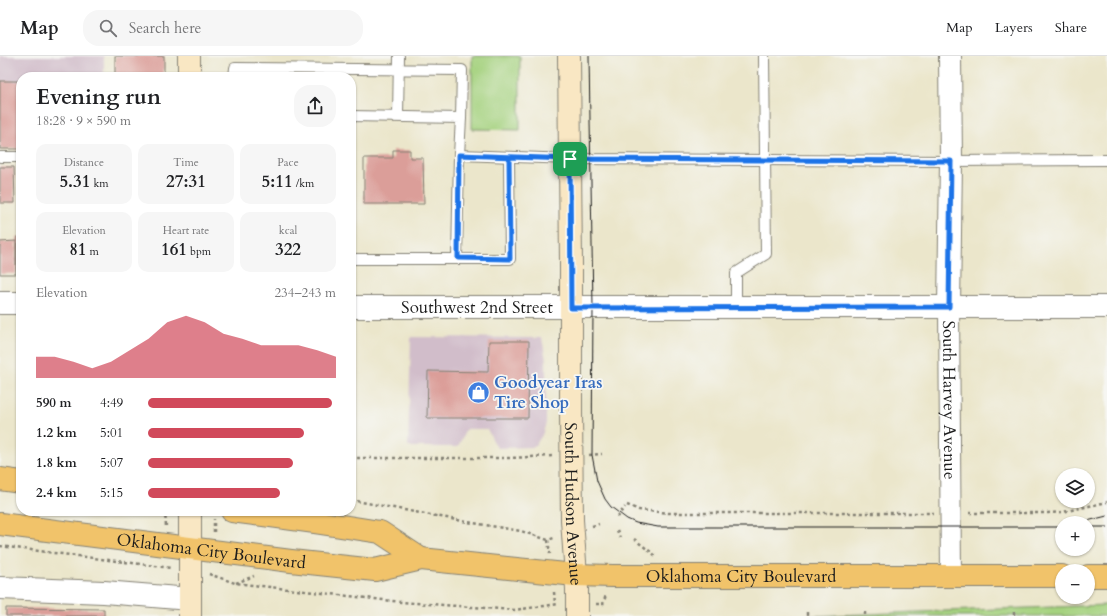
<!DOCTYPE html>
<meta charset="utf-8">
<style>
:root{--surface:#fff;--page:#f6f6f6;--text:#202124;--muted:#757577;--line:#e0e0e0;--accent:#d1495b}
body{margin:0;font-family:Cardo,serif;background:var(--page);color:var(--text);height:100vh;display:flex;flex-direction:column;font-size:15px;white-space:nowrap}
*{box-sizing:border-box;margin:0}
p{font-size:13px;color:var(--muted)}
.icon{flex:none;width:22px;height:22px;fill:none;stroke:currentColor;stroke-width:2;stroke-linecap:round;stroke-linejoin:round}
.map{position:relative;flex:1;overflow:hidden}
.panel{position:absolute;left:16px;top:16px;width:340px;height:444px;display:flex;flex-direction:column;background:var(--surface);border-radius:16px;box-shadow:0 1px 3px #0004}
.panel>*{flex:none}
.fabs{position:absolute;left:1055px;top:412px;display:grid;gap:8px}
.fabs a{display:grid;place-items:center;width:40px;height:40px;border-radius:50%;background:var(--surface);box-shadow:0 1px 3px #0004;font-size:20px}
.pin{position:absolute;display:grid;place-items:center;width:34px;height:34px;color:#fff;margin:-17px;border-radius:8px;box-shadow:0 2px 6px #0006}
.round{display:grid;place-items:center;flex:none;width:42px;height:42px;border-radius:16px;background:var(--page)}
.summary{display:flex;align-items:center;justify-content:space-between;height:68px;padding:0 20px}
h1{font-size:22px;font-weight:800;line-height:30px}
.stats{display:grid;grid-template-columns:repeat(3,1fr);gap:6px;height:68px;padding:4px 20px}
.stats div{display:grid;align-content:center;border-radius:10px;background:var(--page);text-align:center}
.stats b{font-size:17px;font-weight:800}
.stats small{font-size:11px;font-weight:400}
.stats p{font-size:11px}
.chart{height:112px;padding:8px 20px}
.chart p{display:flex;justify-content:space-between}
.chart svg{width:100%;height:72px;margin-top:4px;fill:var(--accent);opacity:.7}
ul{padding:0 20px;list-style:none;font-size:13px}
li{display:grid;grid-template-columns:64px 48px 1fr;align-items:center;height:30px}
li i{height:10px;border-radius:5px;background:var(--accent)}
header{display:flex;align-items:center;gap:24px;box-sizing:border-box;height:56px;padding:0 20px;background:var(--surface);border-bottom:1px solid var(--line)}
header strong{font-size:19px}
nav{display:flex;gap:22px;margin-inline-start:auto;font-size:14px}
.search{width:280px;height:36px;background:var(--page);display:flex;align-items:center;gap:10px;box-sizing:border-box;padding:0 14px;border-radius:16px;color:var(--muted);font-size:15px}
.map>svg:first-child{display:block}
</style>
<header>
<strong>Map</strong>
<div class="search"><svg class="icon" aria-label="search" viewBox="0 0 24 24"><circle cx="10" cy="10" r="6"/><path d="M15 15l6 6"/></svg>Search here</div>
<nav><a>Map</a><a>Layers</a><a>Share</a></nav>
</header>
<div class="map">
<svg width="1107" height="560" viewBox="0 0 1107 560">
<rect width="100%" height="100%" fill="#f6f6f2"/>
<filter id="ink" filterUnits="userSpaceOnUse"><feTurbulence type="fractalNoise" baseFrequency=".025" numOctaves="2"/><feDisplacementMap in="SourceGraphic" scale="8" xChannelSelector="R" yChannelSelector="G"/><feConvolveMatrix kernelMatrix="1 2 1 2 8 2 1 2 1" color-interpolation-filters="sRGB"/></filter>
<filter id="wash" filterUnits="userSpaceOnUse"><feTurbulence type="fractalNoise" baseFrequency=".012" numOctaves="4" result="noise"/><feDisplacementMap in="SourceGraphic" scale="16" xChannelSelector="R" yChannelSelector="G"/><feGaussianBlur stdDeviation="0.9" result="paint"/><feColorMatrix in="noise" values="0 0 0 0 0 0 0 0 0 0 0 0 0 0 0 0 0 1.4 0 .05"/><feComposite in="paint" operator="in"/></filter>
<g filter="url(#wash)">
<rect width="100%" height="100%" fill="#ebe6cb"/>
<!-- industrial -->
<g fill="#d1bdca">
<polygon points="0,0 104,0 104,21 21,21 21,93 0,93"/>
<polygon points="411,281 542,282 546,304 546,367 542,379 537,387 533,391 497,392 487,373 466,373 458,391 408,391"/>
</g>
<!-- green -->
<g fill="#a5d27f" stroke="#60774e">
<polygon points="472,0 520,0 520,74 472,73"/>
<polygon points="1107,549 1107,560 809,560"/>
</g>
<g id="blocks">
<!-- building -->
<g fill="#db9e99">
<rect x="115" y="0" width="49" height="21"/>
<rect x="0" y="25" width="21" height="68"/>
<polygon points="393,94 410,94 410,102 423,102 424,148 364,148 364,102 393,102"/>
<polygon points="0,111 14,111 15,147 0,147"/>
<rect x="17" y="181" width="4" height="34"/>
<polygon points="16,185 16,218 0,218 0,186"/>
<polygon points="489,285 529,285 528,362 427,362 428,315 488,316"/>
<polygon points="6,552 104,553 104,560 6,560"/>
</g>
</g>
</g>
<g filter="url(#ink)">
<use href="#blocks" fill-opacity="0" stroke="#848174" stroke-width="1"/>
<g fill="none" stroke-linecap="round" stroke-linejoin="round">
<defs>
<g id="service">
<polyline points="234,21 235,12 462,14 461,62"/>
<polyline points="351,60 461,62 459,99 570,103 951,105 1107,104"/>
<polyline points="398,60 399,0"/>
<polyline points="0,101 21,101"/>
<polyline points="457,202 459,99"/>
<polyline points="351,203 510,203 509,101"/>
<polyline points="736,251 736,217 766,198 764,0"/>
</g>
<g id="minor">
<path id="s1" d="M949 251 951 520"/>
</g>
<g id="tertiary">
<polyline points="0,247 21,247"/>
<path id="s2" d="M351 251H1107"/>
<polyline points="949,251 951,105 950,0"/>
<polyline points="0,532 104,536 190,543"/>
</g>
<g id="secondary">
<polyline points="189,0 189,21"/>
<path id="s3" d="M569 0 571 209V357L572 464 577 533V560"/>
<polyline points="190,560 190,455"/>
</g>
<g id="primary">
<polyline points="0,423 21,426"/>
<polyline points="232,455 315,466 380,476 421,503"/>
<path id="s4" d="M0 468 291 505 375 514 421 503 575 519 613 520H1062"/>
<polyline points="1088,520 1107,520"/>
</g>
</defs>
<!-- service casing -->
<use href="#service" stroke="#848174" stroke-width="12"/>
<!-- minor casing -->
<use href="#minor" stroke="#848174" stroke-width="22"/>
<!-- tertiary casing -->
<use href="#tertiary" stroke="#848174" stroke-width="24"/>
<!-- secondary casing -->
<use href="#secondary" stroke="#848174" stroke-width="24"/>
<!-- primary casing -->
<use href="#primary" stroke="#848174" stroke-width="24"/>
<!-- path -->
<g stroke="#848174" stroke-width="2.5" stroke-dasharray="3 3" stroke-linecap="butt">
<polyline points="589,399 602,398"/>
<polyline points="351,402 509,402 552,400"/>
<polyline points="351,444 473,467 521,475 548,484 554,482"/>
<polyline points="627,449 639,454 669,457 934,457"/>
<polyline points="165,455 166,471"/>
<polyline points="969,457 1048,457 1063,456 1107,446"/>
<polyline points="617,461 625,451"/>
<polyline points="592,470 599,468"/>
<polyline points="617,474 620,482"/>
<polyline points="214,476 214,463"/>
<polyline points="634,483 656,500"/>
<polyline points="548,484 550,498"/>
<polyline points="0,490 171,512"/>
<polyline points="209,518 235,527 401,546 514,554 559,548"/>
<polyline points="236,527 254,520"/>
<polyline points="554,536 555,548"/>
<polyline points="596,548 603,548 606,539"/>
<polyline points="807,556 807,560"/>
<polyline points="865,556 865,560"/>
<polyline points="1014,556 1014,560"/>
</g>
<!-- service -->
<use href="#service" stroke="#fff" stroke-width="10"/>
<!-- minor -->
<use href="#minor" stroke="#fff" stroke-width="20"/>
<!-- tertiary -->
<use href="#tertiary" stroke="#fff" stroke-width="22"/>
<!-- secondary -->
<use href="#secondary" stroke="#f9e7c3" stroke-width="22"/>
<!-- primary -->
<use href="#primary" stroke="#f1c36a" stroke-width="22"/>
<!-- tram -->
<g stroke="#1c1c1c" stroke-width="1">
<polyline points="589,0 593,252 592,399 597,425 605,443 611,451 627,463 636,467 658,471 1062,471"/>
<polyline points="1079,467 1107,460"/>
<polyline points="1088,471 1107,471"/>
</g>
</g>
</g>
<g fill="none" stroke-linecap="round" stroke-linejoin="round" filter="url(#ink)">
<defs>
<polyline id="route" points="570,103 459,99 458,202 510,203 509,101 570,103 571,252 949,251 951,105 570,103"/>
</defs>
<!-- route casing -->
<use href="#route" stroke="#fff" stroke-width="8"/>
<!-- route -->
<use href="#route" stroke="#1a73e8" stroke-width="5"/>
</g>
<!-- icons -->
<defs>
<symbol id="shop-disc" viewBox="-11 -11 22 22"><circle r="9.5" fill="#3f7fe0" stroke="#f6f6f2"/><path d="M-5-2.5h2.3a2.7 3.5 0 0 1 5.4 0H5L5.5 6h-11ZM-1.5-2.5h3a1.5 2.3 0 0 0-3 0Z" fill="#fff"/></symbol>
</defs>
<g fill-rule="evenodd">
<use href="#shop-disc" x="466" y="324" width="25" height="25"/>
</g>
<g text-anchor="middle" stroke-width="3.5" stroke-linejoin="round" paint-order="stroke">
<!-- street labels -->
<g font-size="17" fill="#1c1c1c" stroke="#f6f6f2">
<text dy="6" stroke="none"><textPath href="#s2" startOffset="126">Southwest 2nd Street</textPath></text>
<text dy="6" stroke="none"><textPath href="#s1" startOffset="93">South Harvey Avenue</textPath></text>
<text dy="6" stroke="none"><textPath href="#s3" startOffset="448">South Hudson Avenue</textPath></text>
<text dy="6" stroke="none"><textPath href="#s4" startOffset="213">Oklahoma City Boulevard</textPath></text>
<text dy="6" stroke="none"><textPath href="#s4" startOffset="746">Oklahoma City Boulevard</textPath></text>
</g>
<!-- shop labels -->
<g font-size="17" font-weight="bold" fill="#366cbe" stroke="#f6f6f2" text-anchor="start">
<text x="494" y="332">Goodyear Iras<tspan x="494" dy="20">Tire Shop</tspan></text>
</g>
</g>
</svg>
<div class="fabs">
<a><svg class="icon" aria-label="layers" viewBox="0 0 24 24"><path d="M12 4l9 5-9 5-9-5zM3 14l9 5 9-5"/></svg></a>
<a>+</a>
<a>−</a>
</div>
<div class="pin" style="left:570px;top:103px;background:#1e9e55"><svg class="icon" aria-label="arrive" viewBox="0 0 24 24"><path d="M6 21V4h12l-3 4 3 4H6"/></svg></div>
<section class="panel">
<div class="summary"><div><h1>Evening run</h1><p>18:28 · 9 × 590 m</p></div><a class="round"><svg class="icon" aria-label="share" viewBox="0 0 24 24"><path d="M12 15V3M7 8l5-5 5 5M5 13v7h14v-7"/></svg></a></div>
<div class="stats">
<div><p>Distance</p><b>5.31<small> km</small></b></div>
<div><p>Time</p><b>27:31</b></div>
<div><p>Pace</p><b>5:11<small> /km</small></b></div>
</div>
<div class="stats">
<div><p>Elevation</p><b>81<small> m</small></b></div>
<div><p>Heart rate</p><b>161<small> bpm</small></b></div>
<div><p>kcal</p><b>322</b></div>
</div>
<div class="chart"><p><span>Elevation</span>234–243 m</p>
<svg viewBox="0 0 160 44" preserveAspectRatio="none"><path d="M0 44V31L10 31L20 34L30 38L40 34L50 27L60 20L70 10L80 6L90 10L100 17L110 20L120 24L130 24L140 24L150 27L160 31V44z"/></svg>
</div>
<ul>
<li><b>590 m</b>4:49<i style="width:98%"></i></li>
<li><b>1.2 km</b>5:01<i style="width:83%"></i></li>
<li><b>1.8 km</b>5:07<i style="width:77%"></i></li>
<li><b>2.4 km</b>5:15<i style="width:70%"></i></li>
</ul>
</section>
</div>
